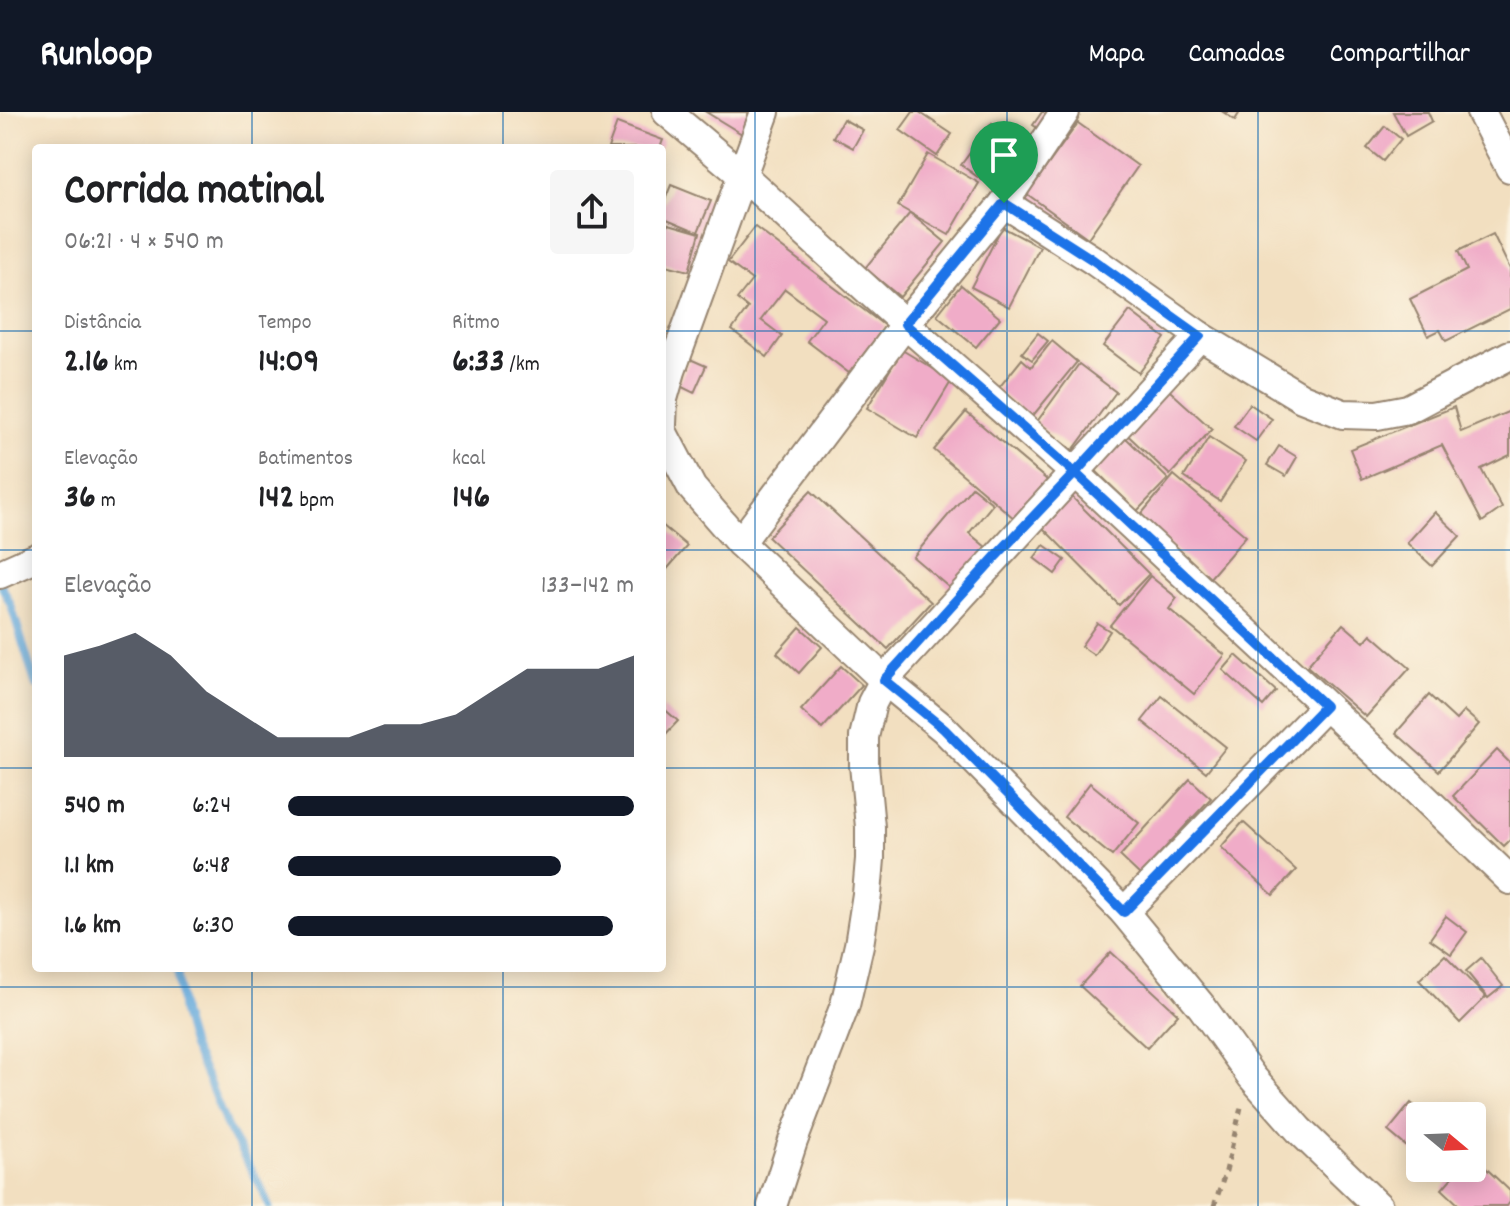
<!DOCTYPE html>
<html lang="pt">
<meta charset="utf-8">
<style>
:root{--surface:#fff;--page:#f6f6f6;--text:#202124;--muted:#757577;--accent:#111827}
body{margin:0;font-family:Dekko,sans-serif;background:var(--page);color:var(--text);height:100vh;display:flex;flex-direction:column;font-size:30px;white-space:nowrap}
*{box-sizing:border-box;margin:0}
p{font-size:26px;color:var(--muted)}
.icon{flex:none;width:44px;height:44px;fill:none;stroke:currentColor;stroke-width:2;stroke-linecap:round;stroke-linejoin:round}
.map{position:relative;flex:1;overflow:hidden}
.side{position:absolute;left:32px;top:32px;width:634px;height:828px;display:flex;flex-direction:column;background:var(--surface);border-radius:8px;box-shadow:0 4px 20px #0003}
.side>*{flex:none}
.needle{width:52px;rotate:109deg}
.buttons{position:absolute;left:1406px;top:990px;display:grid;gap:16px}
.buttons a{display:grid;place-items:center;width:80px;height:80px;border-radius:8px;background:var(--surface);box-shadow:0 4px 20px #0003;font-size:40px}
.pin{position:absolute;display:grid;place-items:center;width:68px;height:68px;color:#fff;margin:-82px -34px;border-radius:50% 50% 50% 0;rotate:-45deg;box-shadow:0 0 8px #0007}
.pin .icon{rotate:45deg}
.round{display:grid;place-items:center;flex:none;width:84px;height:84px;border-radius:8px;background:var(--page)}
.headline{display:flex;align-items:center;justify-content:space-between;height:136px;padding:0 32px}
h1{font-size:44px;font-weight:800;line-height:60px}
.stats{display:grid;grid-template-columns:repeat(3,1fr);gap:12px;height:136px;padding:8px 32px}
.stats div{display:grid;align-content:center}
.stats b{font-size:34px;font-weight:800}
.stats small{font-size:22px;font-weight:400}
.stats p{font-size:22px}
.chart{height:224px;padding:16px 32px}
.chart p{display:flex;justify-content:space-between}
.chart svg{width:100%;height:144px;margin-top:8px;fill:var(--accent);opacity:.7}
ul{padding:0 32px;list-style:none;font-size:26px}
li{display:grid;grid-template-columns:128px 96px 1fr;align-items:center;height:60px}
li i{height:20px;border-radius:10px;background:var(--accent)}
header{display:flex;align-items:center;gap:48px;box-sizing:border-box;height:112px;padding:0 40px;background:var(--accent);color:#fff}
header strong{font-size:38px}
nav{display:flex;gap:44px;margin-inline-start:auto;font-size:28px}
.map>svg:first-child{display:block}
</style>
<header>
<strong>Runloop</strong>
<nav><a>Mapa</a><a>Camadas</a><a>Compartilhar</a></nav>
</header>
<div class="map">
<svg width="1510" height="1094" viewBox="0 0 1510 1094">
<rect width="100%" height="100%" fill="#fcf5e5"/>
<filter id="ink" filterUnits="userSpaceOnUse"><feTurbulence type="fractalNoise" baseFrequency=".0125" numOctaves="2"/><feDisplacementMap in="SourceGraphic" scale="16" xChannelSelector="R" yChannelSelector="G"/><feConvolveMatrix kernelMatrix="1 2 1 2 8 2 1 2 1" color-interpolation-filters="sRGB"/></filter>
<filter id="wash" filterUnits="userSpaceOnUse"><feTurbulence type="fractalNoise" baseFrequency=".006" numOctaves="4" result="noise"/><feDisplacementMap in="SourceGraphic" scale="32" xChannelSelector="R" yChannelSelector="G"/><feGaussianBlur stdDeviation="1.8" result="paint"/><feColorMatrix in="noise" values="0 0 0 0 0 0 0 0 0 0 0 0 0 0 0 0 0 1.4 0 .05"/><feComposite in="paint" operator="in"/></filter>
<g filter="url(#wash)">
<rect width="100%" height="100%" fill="#f2dfc0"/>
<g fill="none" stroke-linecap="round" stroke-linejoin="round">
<!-- stream -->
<g stroke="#67abdd" stroke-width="8">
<polyline points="0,470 11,493 36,574"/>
<polyline points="177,856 182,901 192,935 209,970 227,1015 262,1077 269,1094"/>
</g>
</g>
<g id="blocks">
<!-- building -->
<g fill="#f0acc8">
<polygon points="706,0 749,0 742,22"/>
<polygon points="913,0 919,0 952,22 937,44 900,18"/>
<polygon points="1042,0 1052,0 1043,20 1033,13"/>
<polygon points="1223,0 1240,0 1235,8"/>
<polygon points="1393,0 1428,0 1432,9 1406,24"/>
<polygon points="843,7 863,18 853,36 833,25"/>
<polygon points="617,11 663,28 660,36 608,36"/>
<polygon points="992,11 1013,27 982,68 961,53"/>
<polygon points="1078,11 1138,54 1088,126 1027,82"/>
<polygon points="1385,14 1401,27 1383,49 1367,36"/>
<polygon points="928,42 979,71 949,123 898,94"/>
<polygon points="671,73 711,89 698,120 662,105 662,95"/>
<polygon points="910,101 945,130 900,185 865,156"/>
<polygon points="662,110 700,121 689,159 662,152"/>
<polygon points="755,115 885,214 849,261 807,229 824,206 785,177 761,208 782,224 767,245 732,218 748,196 737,187 752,168 728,150"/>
<polygon points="1002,115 1040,135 1009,195 971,175"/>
<polygon points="1493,122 1510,157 1510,197 1446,229 1440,218 1428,224 1410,187 1467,158 1458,139"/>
<polygon points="961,173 1000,206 976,235 937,203"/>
<polygon points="1130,199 1165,226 1139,261 1103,234"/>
<polygon points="1038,221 1048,229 1032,248 1022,241"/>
<polygon points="1052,229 1077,250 1031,306 997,278 1022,247 1031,255"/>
<polygon points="902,238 952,268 917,326 867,296"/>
<polygon points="690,247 706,254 694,281 678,273"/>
<polygon points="1079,252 1116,280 1073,338 1036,311"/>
<polygon points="1160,270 1212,317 1170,363 1119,315"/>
<polygon points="1250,292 1272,307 1256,329 1234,314"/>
<polygon points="1454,295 1461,320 1510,299 1510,343 1481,357 1502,396 1482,410 1442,333 1362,367 1350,337"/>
<polygon points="966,300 1047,368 1015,407 934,338"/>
<polygon points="1124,324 1168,367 1137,399 1093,356"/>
<polygon points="1209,325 1246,349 1220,389 1184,365"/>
<polygon points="1279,334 1297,345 1286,364 1267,353"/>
<polygon points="1174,363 1246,424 1209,467 1138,406"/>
<polygon points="972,375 993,392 969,421 987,436 952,478 913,445"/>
<polygon points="811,379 931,490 888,537 768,425"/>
<polygon points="1070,383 1149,462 1119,493 1040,413"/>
<polygon points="1435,400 1460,424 1432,454 1407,431"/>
<polygon points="662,413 687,434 662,463"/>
<polygon points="1044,433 1065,448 1055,462 1034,446"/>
<polygon points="1150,464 1177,486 1169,497 1225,543 1194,582 1110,513"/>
<polygon points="1097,511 1110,519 1094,543 1081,534"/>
<polygon points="1343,512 1364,530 1371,522 1410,556 1366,605 1307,554"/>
<polygon points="800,515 822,535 799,561 777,541"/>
<polygon points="1236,543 1276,579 1263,594 1223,558"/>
<polygon points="841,554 862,573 822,617 801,598"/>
<polygon points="1429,583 1456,608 1464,599 1479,612 1439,659 1396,621"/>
<polygon points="1162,584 1226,635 1206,660 1142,609"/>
<polygon points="662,595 678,609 662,626"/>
<polygon points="1497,638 1510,651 1510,728 1504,734 1453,684"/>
<polygon points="1190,667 1211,686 1140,763 1120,744"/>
<polygon points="1090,671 1139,711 1112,744 1064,705"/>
<polygon points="1243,710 1296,758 1273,783 1221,735"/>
<polygon points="1446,804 1467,820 1451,842 1430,827"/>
<polygon points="1111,840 1178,902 1147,936 1080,874"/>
<polygon points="1445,843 1486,885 1460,911 1419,868"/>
<polygon points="1481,846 1503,874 1488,886 1466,859"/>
<polygon points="1411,991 1427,1004 1420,1004 1420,1046 1388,1019"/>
<polygon points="1472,1043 1510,1079 1510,1090 1507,1094 1460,1094 1442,1077 1460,1056 1472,1056"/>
</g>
</g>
</g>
<g filter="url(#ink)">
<use href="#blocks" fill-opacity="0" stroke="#96846f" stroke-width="2"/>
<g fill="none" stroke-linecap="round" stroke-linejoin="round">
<defs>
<g id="minor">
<polyline points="667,0 742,63 905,212 1075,361 1412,674 1510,768"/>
<polyline points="1481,0 1510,56"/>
<polyline points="1004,91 1093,148 1200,224 1302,286 1343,302 1377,303 1408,297 1510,243"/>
<polyline points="662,313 663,287 671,259 765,0"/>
<polyline points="662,319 692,376 740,431 884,568 944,617 1124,800 1202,895 1252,965 1299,1018 1378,1094"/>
<polyline points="740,431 905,212 1004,91 1065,0"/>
<polyline points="0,462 36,446"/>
<polyline points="1124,800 1325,594"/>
<polyline points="772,1094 793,1029 845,893 859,833 867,782 870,747 870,715 864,653 864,625 872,591 884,568 1200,224"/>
</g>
</defs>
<!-- minor casing -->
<use href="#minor" stroke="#96846f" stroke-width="32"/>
<!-- path -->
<polyline stroke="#96846f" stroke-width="5" stroke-dasharray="6 6" stroke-linecap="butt" points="1214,1094 1226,1059 1242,991"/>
<!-- minor -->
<use href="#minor" stroke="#fff" stroke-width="28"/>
</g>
</g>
<g fill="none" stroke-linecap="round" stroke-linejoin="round" filter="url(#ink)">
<defs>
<polyline id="route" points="1004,91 905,212 1075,361 996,444 884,568 944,617 1124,800 1325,594 1075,361 1200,224 1093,148 1004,91"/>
</defs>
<!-- route casing -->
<use href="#route" stroke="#fff" stroke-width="16"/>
<!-- route -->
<use href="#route" stroke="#1a73e8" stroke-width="10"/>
</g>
<!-- grid -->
<path fill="none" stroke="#1f6fb2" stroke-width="2" stroke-opacity="0.55" d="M252 0V36M503 0V36M755 0V1094M1007 0V1094M1258 0V1094M0 219H36M662 219H1510M0 438H36M662 438H1510M0 656H36M662 656H1510M252 856V1094M503 856V1094M0 875H1510"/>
</svg>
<div class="buttons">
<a><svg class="needle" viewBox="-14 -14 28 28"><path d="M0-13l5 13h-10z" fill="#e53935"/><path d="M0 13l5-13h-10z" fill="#757577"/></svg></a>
</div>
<div class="pin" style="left:1004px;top:91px;background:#1e9e55"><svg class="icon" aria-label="arrive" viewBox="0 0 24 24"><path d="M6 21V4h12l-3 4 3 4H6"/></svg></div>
<section class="side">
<div class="headline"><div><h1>Corrida matinal</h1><p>06:21 · 4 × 540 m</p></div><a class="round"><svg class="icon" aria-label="share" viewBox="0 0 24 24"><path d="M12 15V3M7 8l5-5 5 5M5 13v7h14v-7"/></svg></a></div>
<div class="stats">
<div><p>Distância</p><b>2.16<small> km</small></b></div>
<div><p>Tempo</p><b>14:09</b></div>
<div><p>Ritmo</p><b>6:33<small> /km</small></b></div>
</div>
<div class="stats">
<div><p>Elevação</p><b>36<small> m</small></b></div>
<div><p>Batimentos</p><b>142<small> bpm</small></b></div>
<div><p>kcal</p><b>146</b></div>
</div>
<div class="chart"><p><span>Elevação</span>133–142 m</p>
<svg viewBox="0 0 160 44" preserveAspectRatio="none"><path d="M0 44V13L10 10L20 6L30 13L40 24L50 31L60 38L70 38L80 38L90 34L100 34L110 31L120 24L130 17L140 17L150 17L160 13V44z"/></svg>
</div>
<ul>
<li><b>540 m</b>6:24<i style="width:100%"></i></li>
<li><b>1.1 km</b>6:48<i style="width:79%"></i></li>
<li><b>1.6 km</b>6:30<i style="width:94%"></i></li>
</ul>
</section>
</div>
